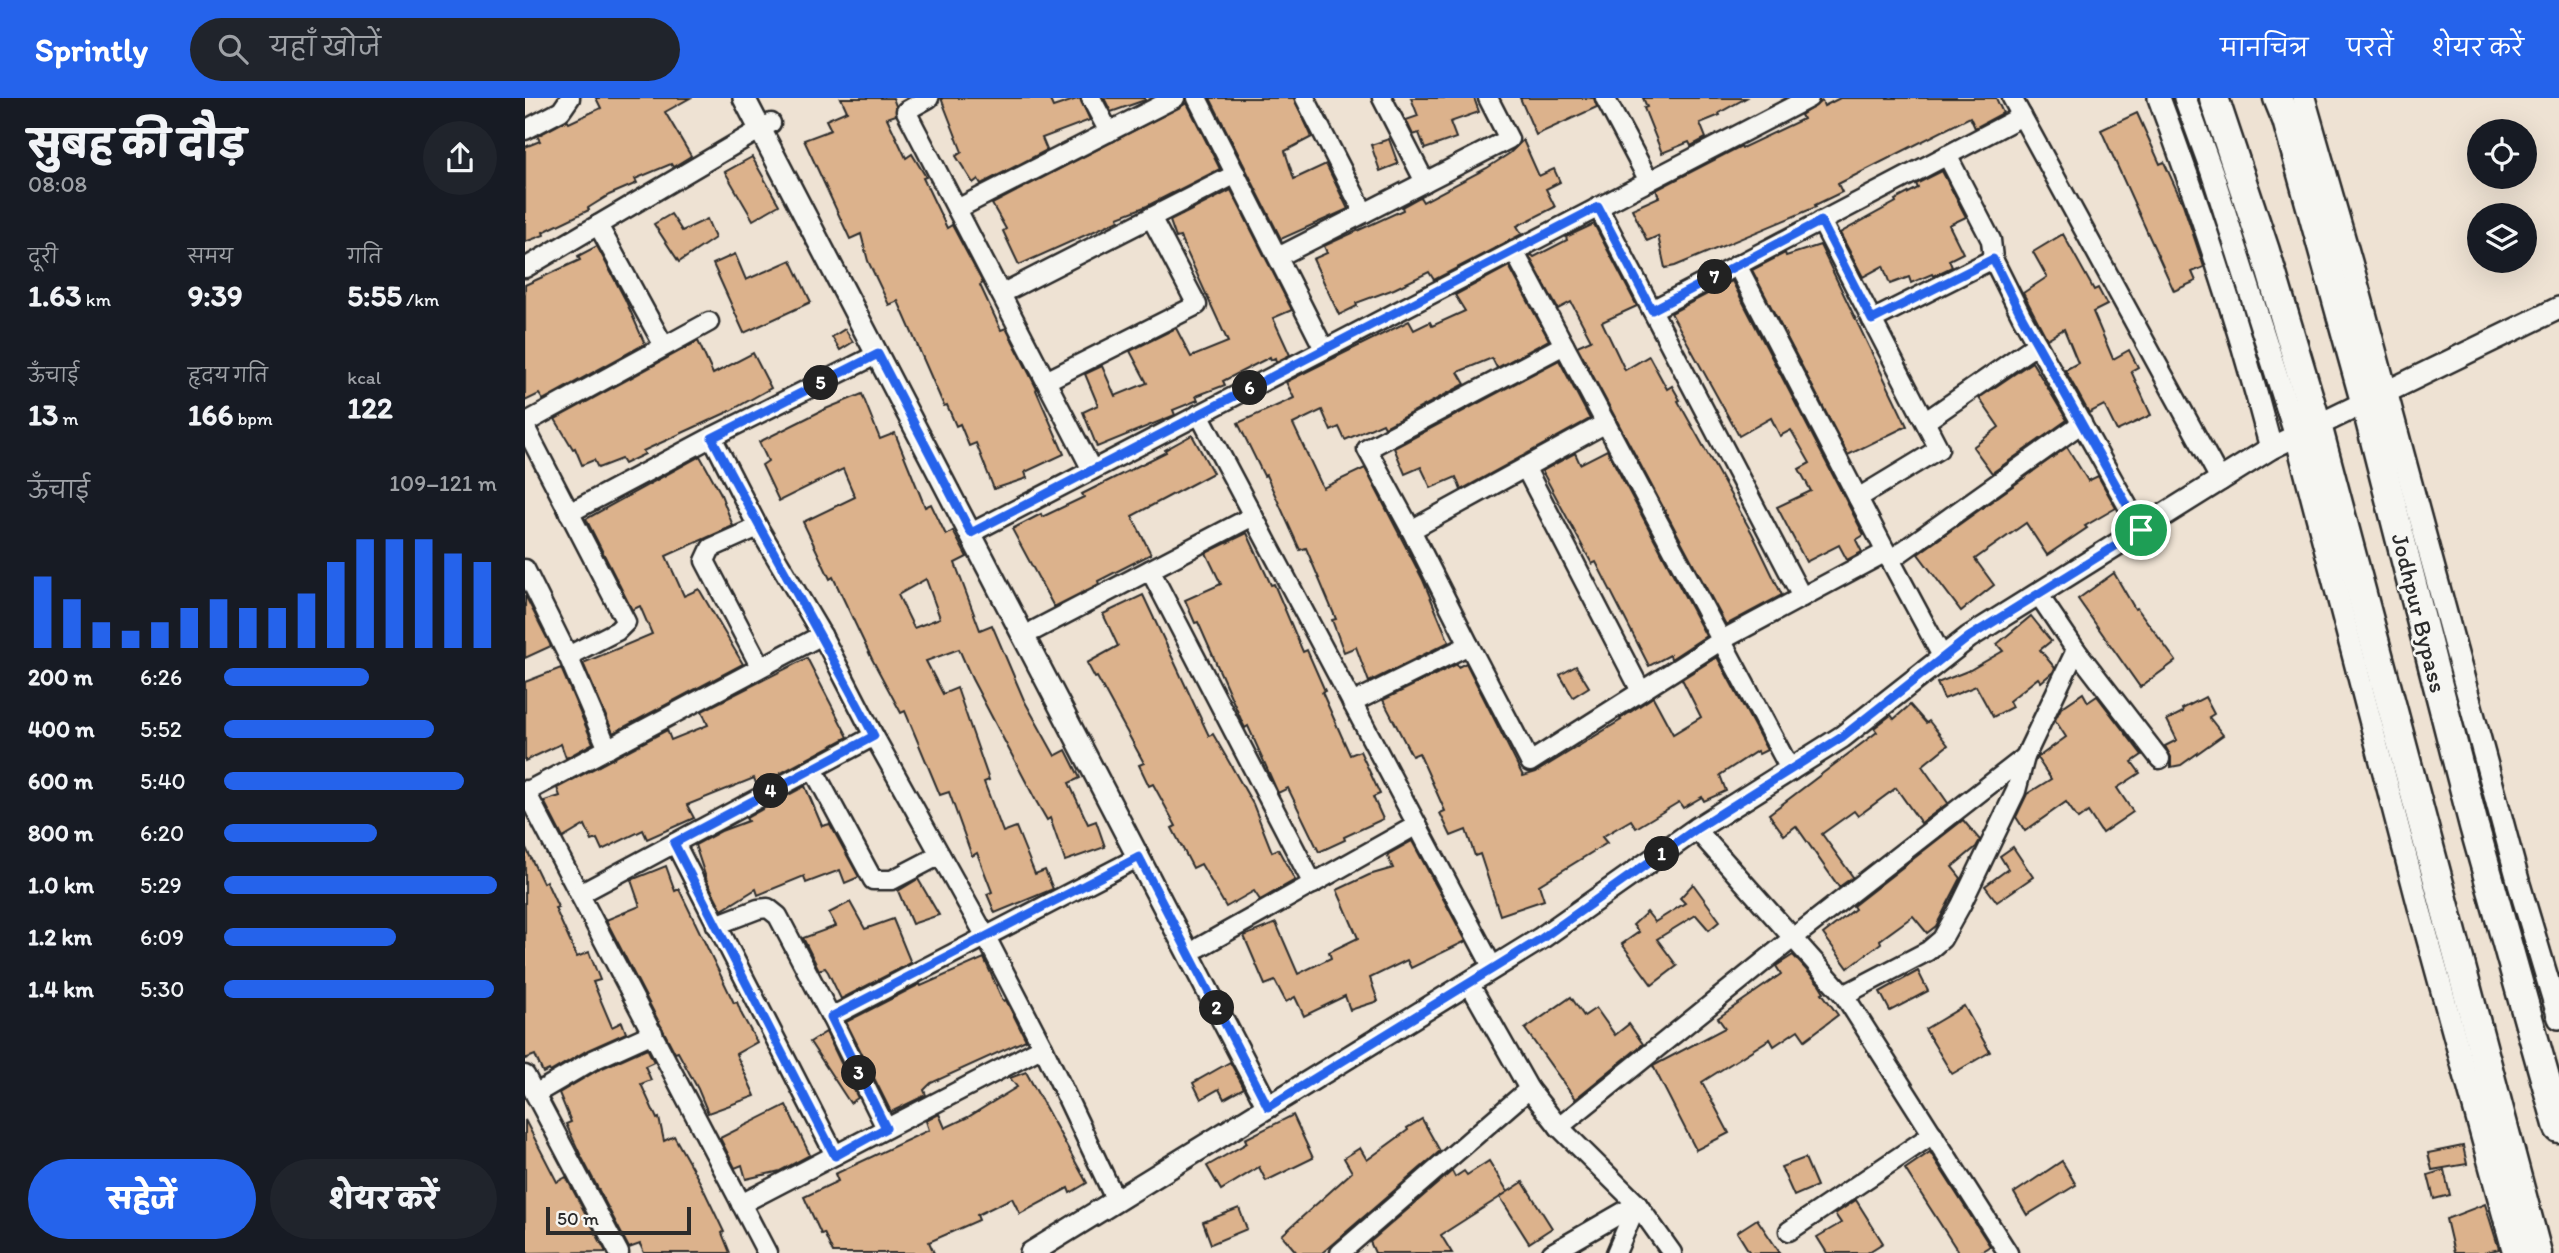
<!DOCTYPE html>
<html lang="hi">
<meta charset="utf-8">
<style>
:root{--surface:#171b24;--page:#20242c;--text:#f1f3f6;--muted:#9ea1a6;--accent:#2563eb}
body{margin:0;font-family:Itim,"Playpen Sans Deva",sans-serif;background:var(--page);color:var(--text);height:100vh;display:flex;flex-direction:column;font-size:26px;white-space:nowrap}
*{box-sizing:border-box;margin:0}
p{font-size:23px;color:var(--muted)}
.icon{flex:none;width:38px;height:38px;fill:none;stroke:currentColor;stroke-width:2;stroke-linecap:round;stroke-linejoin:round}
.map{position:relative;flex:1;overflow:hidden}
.drawer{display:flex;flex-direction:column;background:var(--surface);width:525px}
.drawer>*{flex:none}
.fabs{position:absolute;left:1942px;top:21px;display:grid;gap:14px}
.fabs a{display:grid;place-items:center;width:70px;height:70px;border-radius:50%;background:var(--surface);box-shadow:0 7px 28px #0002;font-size:35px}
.scale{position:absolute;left:21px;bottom:18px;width:145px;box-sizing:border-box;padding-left:7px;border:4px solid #2b2b2b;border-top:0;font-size:19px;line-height:24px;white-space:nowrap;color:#2b2b2b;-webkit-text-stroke:5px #f6f6f2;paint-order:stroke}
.pin{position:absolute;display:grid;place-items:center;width:60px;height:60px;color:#fff;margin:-30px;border:4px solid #fff;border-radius:50%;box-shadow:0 2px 7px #0007}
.km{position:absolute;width:35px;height:35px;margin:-18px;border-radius:50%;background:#222;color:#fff;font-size:19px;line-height:35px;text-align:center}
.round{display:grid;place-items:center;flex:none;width:74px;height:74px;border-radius:37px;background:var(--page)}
.headline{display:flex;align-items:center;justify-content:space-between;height:119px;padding:0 28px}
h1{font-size:38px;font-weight:800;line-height:52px}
.stats{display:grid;grid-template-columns:repeat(3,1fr);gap:10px;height:119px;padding:7px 28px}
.stats div{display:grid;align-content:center}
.stats b{font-size:30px;font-weight:800}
.stats small{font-size:19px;font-weight:400}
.stats p{font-size:19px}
.chart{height:196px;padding:14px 28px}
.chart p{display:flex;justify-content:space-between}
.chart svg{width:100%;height:126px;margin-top:7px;stroke:var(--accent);stroke-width:6}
.action{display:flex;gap:14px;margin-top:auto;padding:14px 28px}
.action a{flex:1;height:80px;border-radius:42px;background:var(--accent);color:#fff;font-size:28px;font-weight:800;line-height:80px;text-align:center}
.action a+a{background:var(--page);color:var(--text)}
ul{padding:0 28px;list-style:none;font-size:23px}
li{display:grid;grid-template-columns:112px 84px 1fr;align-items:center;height:52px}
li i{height:18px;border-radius:9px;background:var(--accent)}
header{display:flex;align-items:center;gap:42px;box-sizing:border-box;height:98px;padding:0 35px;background:var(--accent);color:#fff}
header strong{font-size:33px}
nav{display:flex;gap:38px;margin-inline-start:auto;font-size:24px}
.search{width:490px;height:63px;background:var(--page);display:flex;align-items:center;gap:18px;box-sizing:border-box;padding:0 24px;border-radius:38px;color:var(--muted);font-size:26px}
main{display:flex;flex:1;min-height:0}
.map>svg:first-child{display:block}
</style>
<header>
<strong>Sprintly</strong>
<div class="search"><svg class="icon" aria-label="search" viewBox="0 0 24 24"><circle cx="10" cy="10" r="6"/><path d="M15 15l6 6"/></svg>यहाँ खोजें</div>
<nav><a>मानचित्र</a><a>परतें</a><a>शेयर करें</a></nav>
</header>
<main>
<section class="drawer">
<div class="headline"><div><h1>सुबह की दौड़</h1><p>08:08</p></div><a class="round"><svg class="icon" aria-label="share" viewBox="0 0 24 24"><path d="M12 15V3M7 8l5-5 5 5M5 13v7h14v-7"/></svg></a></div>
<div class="stats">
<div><p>दूरी</p><b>1.63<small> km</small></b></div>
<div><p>समय</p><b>9:39</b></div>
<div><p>गति</p><b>5:55<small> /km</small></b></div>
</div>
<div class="stats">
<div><p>ऊँचाई</p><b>13<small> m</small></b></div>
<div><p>हृदय गति</p><b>166<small> bpm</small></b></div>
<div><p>kcal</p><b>122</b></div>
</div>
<div class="chart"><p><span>ऊँचाई</span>109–121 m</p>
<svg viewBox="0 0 160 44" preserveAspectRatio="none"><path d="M5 44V19M15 44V27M25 44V35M35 44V38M45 44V35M55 44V30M65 44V27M75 44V30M85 44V30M95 44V25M105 44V14M115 44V6M125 44V6M135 44V6M145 44V11M155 44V14"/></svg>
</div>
<ul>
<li><b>200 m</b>6:26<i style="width:53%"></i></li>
<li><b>400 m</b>5:52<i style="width:77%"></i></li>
<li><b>600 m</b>5:40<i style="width:88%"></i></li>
<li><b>800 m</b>6:20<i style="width:56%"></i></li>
<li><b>1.0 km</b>5:29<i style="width:100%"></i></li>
<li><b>1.2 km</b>6:09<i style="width:63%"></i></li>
<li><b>1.4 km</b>5:30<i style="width:99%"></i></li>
</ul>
<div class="action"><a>सहेजें</a><a>शेयर करें</a></div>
</section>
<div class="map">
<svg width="2034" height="1155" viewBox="0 0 2034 1155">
<rect width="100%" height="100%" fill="#eee2d3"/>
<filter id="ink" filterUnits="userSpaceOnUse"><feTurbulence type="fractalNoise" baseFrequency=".0143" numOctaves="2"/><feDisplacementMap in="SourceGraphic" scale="14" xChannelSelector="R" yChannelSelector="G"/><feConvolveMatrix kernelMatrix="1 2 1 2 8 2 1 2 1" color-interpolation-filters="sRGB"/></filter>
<g filter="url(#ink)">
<!-- building -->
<g fill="#dcb28c" stroke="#2b2b2b" stroke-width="2" fill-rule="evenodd">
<polygon points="71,0 165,0 140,14 166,58 148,69 146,66 110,81 112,85 84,97 63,110 64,112 18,134 19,137 0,144 0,49 15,43 12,38 42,22 44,25 76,10"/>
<polygon points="316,0 368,0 371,8 371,17 362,20 381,60 387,56 401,79 398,80 422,130 427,127 458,185 455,187 476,232 481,230 512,291 511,292 539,356 500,374 502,380 469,391 451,345 444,348 435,326 431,328 422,307 419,308 373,203 364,207 343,163 336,136 325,141 279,42 306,32 301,22 322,13"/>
<polygon points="416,0 524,0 528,9 555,0 565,22 517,40 522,52 456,86 453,81 448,85 431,58 437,54"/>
<polygon points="579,0 620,0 620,2 586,14"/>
<polygon points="685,0 769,0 787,39 760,53 769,81 801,66 823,111 756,141"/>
<polygon points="886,0 949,0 954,14 925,24 931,40 900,51 894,35 888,37 881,22 893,18"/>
<polygon points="995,0 1069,0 1072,9 1011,37"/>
<polygon points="1118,0 1221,0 1194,15 1195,17 1175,25 1181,40 1166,48 1164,44 1137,55 1119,10 1122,9"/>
<polygon points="1315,0 1471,0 1478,15 1450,30 1445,19 1313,86 1317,94 1290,107 1291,109 1150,168 1140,170 1133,138 1122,143 1107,111 1134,99 1131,92 1216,48 1217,50 1278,21 1276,17 1297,3 1299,8"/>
<polygon points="662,5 695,71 622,108 593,119 594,122 494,167 478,133 481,131 467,106"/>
<polygon points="1612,15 1635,66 1639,64 1658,106 1679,169 1667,174 1671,183 1649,193 1576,32"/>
<polygon points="864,41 873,66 855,73 846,47"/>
<polygon points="998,42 1014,78 1029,71 1035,84 1021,91 1030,109 992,128 997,136 909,182 904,174 869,191 831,205 832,208 814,217 788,161 802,155 799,148 878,112 877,109 895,99 898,104 962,70 985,55"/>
<polygon points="227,59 254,107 228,122 200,74"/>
<polygon points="1417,73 1441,119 1424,127 1438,155 1424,162 1427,169 1408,178 1407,176 1386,185 1384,179 1365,186 1358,168 1338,179 1315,135 1371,104 1370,102 1393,90 1391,86"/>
<polygon points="706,92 767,212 748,220 765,257 751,264 750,260 746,262 745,259 698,283 700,287 671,298 673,302 648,312 650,317 572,349 558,314 573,307 560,276 577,268 590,298 622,285 605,253 651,230 666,259 703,244 655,139 651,140 645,123"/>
<polygon points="146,116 157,133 182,121 190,140 154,164 129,126"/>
<polygon points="1069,126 1112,208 1077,224 1100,272 1124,258 1142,291 1147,288 1155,302 1153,303 1227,435 1257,497 1201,527 1052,248 1066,242 1046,204 1033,211 1004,158 1007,157 1009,159 1042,142 1041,139"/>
<polygon points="1538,136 1569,192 1573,190 1582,207 1568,214 1588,261 1604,252 1613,269 1606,273 1626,317 1592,333 1579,307 1564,315 1540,272 1553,265 1539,231 1522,241 1498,195 1522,179 1508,154"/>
<polygon points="1295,147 1382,328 1323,357 1227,172 1260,155 1261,158"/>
<polygon points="72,148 100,201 120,246 18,302 14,296 0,303 0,187 55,162 53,158"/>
<polygon points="210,156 221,182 266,162 286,204 219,235 188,166"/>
<polygon points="984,168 1024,242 972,270 967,260 933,274 940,286 860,329 858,325 820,342 814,329 806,333 797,312 768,326 798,390 840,370 898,482 924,544 844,584 831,549 819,554 807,522 811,521 781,450 775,452 741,377 739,378 713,325 769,300 761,284 807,261 884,223 889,232 905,224 907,228 940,213 930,197"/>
<polygon points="1207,183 1339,437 1331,442 1337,454 1322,462 1314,447 1281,464 1252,409 1286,393 1274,371 1285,365 1266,332 1255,338 1246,320 1214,338 1146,215"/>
<polygon points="320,231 328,244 315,252 307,239"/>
<polygon points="173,243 188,276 228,255 246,290 205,313 118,353 120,356 99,366 96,361 73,370 69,362 57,367 50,350 48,351 30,321"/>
<polygon points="1034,262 1065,321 936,392 931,379 906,390 896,369 880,376 869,350"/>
<polygon points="1507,264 1542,322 1467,375 1448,349 1474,329 1454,300"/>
<path d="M337 296 355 341 370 335 400 409 406 406 421 437 428 433 442 459 430 465 455 532 467 527 499 602 530 658 541 652 555 680 544 685 563 726 571 723 580 749 540 763 525 720 522 722 511 703 447 581 434 551 401 563 418 596 432 590 464 682 459 684 478 734 491 729 510 776 520 772 528 791 470 815 462 796 467 794 452 755 447 758 424 694 415 697 380 613 376 615 347 561 308 479 305 481 278 424 330 399 318 371 254 403 237 367 243 363 234 344 298 312ZM401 481 415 520 389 530 373 497Z"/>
<polygon points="667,337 688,375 607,418 626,456 573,483 574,486 529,509 487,431 516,416 517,419 559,399 557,396 641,354 640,352"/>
<polygon points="1542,349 1563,383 1573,378 1591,410 1560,428 1562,430 1522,457 1501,425 1450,461 1469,487 1436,513 1393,456"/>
<polygon points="1082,352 1181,538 1146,561 1145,557 1124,568 1071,464 1067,466 1017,373 1050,355 1055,366"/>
<polygon points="175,358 195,394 208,428 141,458 159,498 174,491 218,566 88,635 58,565 127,536 115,508 107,512 61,421"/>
<polygon points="722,435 746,487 749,486 778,554 782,552 800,593 797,594 825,657 835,653 855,696 848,699 858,721 819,739 820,742 794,754 763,690 753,695 723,628 720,630 718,626 673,524 670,525 660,502 696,486 681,455"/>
<polygon points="1589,475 1610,511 1612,510 1651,563 1615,589 1553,501"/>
<polygon points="0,497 26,548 0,560"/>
<polygon points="618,497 684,638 688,636 728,706 747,754 753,751 770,782 735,802 729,793 701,809 676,766 668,770 647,730 651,728 628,686 624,688 614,667 619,665 572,579 570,580 562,565 593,548 578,516"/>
<polygon points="1506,518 1526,543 1515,552 1530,570 1528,574 1516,584 1513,580 1484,603 1487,609 1468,619 1451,588 1419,601 1412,585 1445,572 1478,553 1472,546"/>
<polygon points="1192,559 1242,652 1234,656 1232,653 1195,677 1201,693 1179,703 1177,699 1158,710 1154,704 1111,730 1106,722 1077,739 1082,745 1014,787 1019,802 975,817 955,756 950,758 941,732 926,738 915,715 920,713 894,655 887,658 858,602 932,566 933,569 941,565 998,678 1011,674 1096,622 1095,621 1128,599 1148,636 1176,619 1157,581"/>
<polygon points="282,560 323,639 232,688 229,680 162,707 169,720 122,741 118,732 77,752 72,741 67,743 60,727 38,740 19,703 35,698 32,690 142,632 146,642 183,627 177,613"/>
<polygon points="1051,568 1064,589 1048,599 1035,577"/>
<polygon points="36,570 68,645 41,660 36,646 0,663 0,584"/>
<polygon points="1558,595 1563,604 1572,598 1617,657 1607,664 1615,675 1592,690 1608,714 1577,735 1563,714 1553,721 1541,704 1500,733 1491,719 1502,696 1526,681 1512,660 1541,639 1530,622 1536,610"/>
<polygon points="1680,599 1689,616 1684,619 1698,637 1656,667 1646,669 1646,659 1640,648 1652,642 1642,622 1658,614 1657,611"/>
<polygon points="1385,607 1401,625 1404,623 1423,647 1397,668 1423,705 1396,725 1371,690 1333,718 1329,713 1297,736 1328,779 1314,789 1271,728 1259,737 1244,716 1352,634 1349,630 1366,617 1369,621"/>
<polygon points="280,688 297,728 305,726 334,779 320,785 315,772 281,785 279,778 233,797 231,791 197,812 182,783 170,747 196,733 223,723 221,720"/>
<polygon points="1438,722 1455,742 1451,749 1427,769 1436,780 1411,828 1402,835 1388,818 1355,842 1356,845 1323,870 1298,836 1330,811 1328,808"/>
<polygon points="887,743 941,843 886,870 882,862 845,880 853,903 825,912 820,898 779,918 770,899 761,904 750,883 740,887 719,838 751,825 773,876 806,860 804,854 833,840 812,792 844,777 868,770 862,757"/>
<polygon points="0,748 18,785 21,783 33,809 30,810 52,859 64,854 75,882 68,884 87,929 97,924 101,935 63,952 25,974 24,972 18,975 10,957 0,961"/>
<polygon points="1488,749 1508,779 1472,804 1460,788 1483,771 1475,758"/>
<polygon points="141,768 150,793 154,791 209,905 212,904 217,917 232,944 211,956 230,998 183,1015 173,991 153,954 150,955 81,822 115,808 106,782"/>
<polygon points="393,781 414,817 387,826 373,793"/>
<polygon points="1168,786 1195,823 1184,832 1171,817 1132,841 1152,868 1127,887 1097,846 1114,834 1108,827 1122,814 1130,824 1160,805 1155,800"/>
<polygon points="325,804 340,831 368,821 386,865 316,901 303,874 300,870 294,872 278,840 311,828 304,815"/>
<polygon points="1268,857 1294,886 1299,894 1297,895 1313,917 1280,942 1273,932 1249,948 1245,941 1177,984 1204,1035 1171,1052 1128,968 1200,930 1193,920 1256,876 1251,868"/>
<polygon points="459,860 478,903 481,902 501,942 406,985 399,992 401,997 366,1014 321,924 395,886 396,888"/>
<polygon points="1393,873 1403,893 1365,913 1355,894"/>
<polygon points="1046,899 1059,918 1071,910 1090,937 1104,926 1118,946 1050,1001 1000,931"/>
<polygon points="1439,908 1465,954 1427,976 1400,931"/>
<polygon points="301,934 333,1000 325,1005 285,944"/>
<polygon points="122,950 129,964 120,968 126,982 116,986 132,1021 134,1020 139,1043 149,1038 176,1086 199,1134 197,1135 205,1155 119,1155 115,1146 104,1150 55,1056 41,1026 46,1024 34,995 73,972"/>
<polygon points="705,964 719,990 699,1001 694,991 676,1001 668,985"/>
<polygon points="501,974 562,1085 545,1095 543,1090 495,1116 487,1100 452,1117 454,1122 404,1144 409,1155 308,1155 299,1135 296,1136 279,1099 313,1083 310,1076 404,1032 401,1023 414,1016 420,1030 443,1019 492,989 485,980"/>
<polygon points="261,1007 285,1057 255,1073 221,1081 217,1067 210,1070 195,1040"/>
<polygon points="768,1017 788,1060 741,1083 734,1069 696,1092 682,1068 722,1045 720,1041"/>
<polygon points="897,1021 915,1053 797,1155 772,1155 757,1137 827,1074 819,1060 835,1050 842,1062 883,1032 882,1030"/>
<polygon points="0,1022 32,1084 41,1079 81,1154 0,1155"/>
<polygon points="1938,1048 1942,1066 1907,1072 1903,1055"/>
<polygon points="1405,1054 1465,1148 1454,1155 1434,1155 1380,1071"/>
<polygon points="1280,1060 1292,1088 1269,1098 1256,1069"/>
<polygon points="964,1063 983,1094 916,1137 927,1155 850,1155 845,1144 927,1073 930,1079 939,1073 942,1077"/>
<polygon points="1537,1063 1551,1087 1502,1117 1489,1095"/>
<polygon points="1919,1072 1925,1097 1909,1101 1903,1077"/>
<polygon points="998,1084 1027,1130 1004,1145 975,1099"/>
<polygon points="1331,1102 1358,1145 1342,1155 1302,1155 1292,1139 1316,1125 1310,1116"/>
<polygon points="1960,1106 1974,1151 1958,1155 1929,1155 1921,1121"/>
<polygon points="714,1110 722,1131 686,1146 678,1124"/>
<polygon points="1232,1121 1255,1155 1225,1155 1212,1134"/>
</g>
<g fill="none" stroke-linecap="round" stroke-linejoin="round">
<defs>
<g id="minor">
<polyline points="404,0 381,13 567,372"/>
<polyline points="566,0 584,34"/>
<polyline points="672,0 799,251"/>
<polyline points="780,0 839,115"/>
<polyline points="857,0 900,84"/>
<polyline points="1080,0 1124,83"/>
<polyline points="1487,0 1696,383"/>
<polyline points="0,32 36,13 45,0"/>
<polyline points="1422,57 1466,142 1468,161 1497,219 1616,432"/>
<polyline points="1073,109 1277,499"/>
<polyline points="432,111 650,0"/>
<polyline points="1296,123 1414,351 1333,400"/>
<polyline points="73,127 139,248"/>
<polyline points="989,153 1266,673"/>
<polyline points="753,159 984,41 963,0"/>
<polyline points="1212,167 1361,454"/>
<polyline points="0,170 246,25"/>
<polyline points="476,196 711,76"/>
<polyline points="1127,212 1497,18"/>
<polyline points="1347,222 1468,161"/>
<polyline points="353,256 187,339 233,429 297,537 349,638 461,839 518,949 591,1103"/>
<polyline points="521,283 672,207 626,119"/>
<polyline points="674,316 968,870"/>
<polyline points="1401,323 1512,246"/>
<polyline points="0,325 184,224"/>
<polyline points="0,329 101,524 92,533 43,558"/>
<polyline points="1000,369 1116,593"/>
<polyline points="44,415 187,339"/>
<polyline points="233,429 186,450 180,463 235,568"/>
<polyline points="886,432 842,351 1039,247"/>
<polyline points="446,435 1284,0"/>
<polyline points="1365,462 1557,325"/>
<polyline points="0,471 43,558 83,651"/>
<polyline points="625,472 788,786"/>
<polyline points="510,532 728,418"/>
<polyline points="944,547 886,432 1081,325"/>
<polyline points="1551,552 1635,661"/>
<polyline points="827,605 944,547 1005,664 1197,542 1361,454 1418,560"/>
<polyline points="288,671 348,782 367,782 415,757"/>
<polyline points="0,692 242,1155"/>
<polyline points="1,694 297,537"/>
<polyline points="1171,731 1319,897 1483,1155"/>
<polyline points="150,745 310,1057"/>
<polyline points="55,796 349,638"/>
<polyline points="191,827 233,811 243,810 253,818 306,919 614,759"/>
<polyline points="675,849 892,727"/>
<polyline points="1319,897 1403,853 1417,841 1436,807 1491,693 1500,659 1551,552 1513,496"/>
<polyline points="306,919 361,1030"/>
<polyline points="0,977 94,1155"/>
<polyline points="1004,991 1034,1029 1112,1106 1027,1155"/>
<polyline points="10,996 68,962 128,935"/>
<polyline points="1034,1029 1268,840 1500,659"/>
<polyline points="216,1106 518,949"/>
<polyline points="1112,1106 1147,1155"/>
<polyline points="1264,1133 1408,1036"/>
<polyline points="815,1155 1004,991 944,885"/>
<polyline points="1091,1155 1112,1106"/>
</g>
<g id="tertiary">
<polyline points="219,0 743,1009"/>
<path d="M1634 0C1677 115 1715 231 1746 350"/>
<polyline points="1660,0 1687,74 1771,338 1894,809 1989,1155"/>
<polyline points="1779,0 1830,178 1994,786 2034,920"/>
<polyline points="506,1155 1015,841 1171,731 1317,639 1444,539 1746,350 2034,210"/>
</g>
<g id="trunk">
<polyline points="1689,0 1740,153 1792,327 2012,1155"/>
<polyline points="1753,0 1762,22 1840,303 1949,728 2034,1030"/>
</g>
</defs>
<!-- minor casing -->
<use href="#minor" stroke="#2b2b2b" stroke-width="23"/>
<!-- tertiary casing -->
<use href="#tertiary" stroke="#2b2b2b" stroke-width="26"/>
<!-- trunk casing -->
<use href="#trunk" stroke="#2b2b2b" stroke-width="33"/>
<!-- minor -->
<use href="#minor" stroke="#f6f6f2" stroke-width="18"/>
<!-- tertiary -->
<use href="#tertiary" stroke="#f6f6f2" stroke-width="21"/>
<!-- trunk -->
<use href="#trunk" stroke="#f6f6f2" stroke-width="28"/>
</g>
</g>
<g fill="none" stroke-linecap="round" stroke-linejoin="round" filter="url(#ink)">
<defs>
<path id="route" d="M1073 109 1127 212 1296 123 1347 222 1468 161 1497 219 1616 432 1444 539 1317 639 1171 731 1016 841 743 1009 614 759 306 919 361 1030 310 1058 149 745 349 638C297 538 239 440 187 340L353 256 446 435Z"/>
</defs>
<!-- route casing -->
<use href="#route" stroke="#fff" stroke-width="14"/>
<!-- route -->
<use href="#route" stroke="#2563eb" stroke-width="9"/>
</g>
<g text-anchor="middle" stroke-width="5" stroke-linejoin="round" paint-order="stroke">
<!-- street labels -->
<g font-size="24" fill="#2b2b2b" stroke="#f6f6f2">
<text transform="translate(1894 515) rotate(76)" y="8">Jodhpur Bypass</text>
</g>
</g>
</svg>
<div class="fabs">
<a><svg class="icon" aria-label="locate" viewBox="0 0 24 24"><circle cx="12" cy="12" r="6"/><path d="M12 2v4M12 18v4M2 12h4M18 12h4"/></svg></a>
<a><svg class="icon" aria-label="layers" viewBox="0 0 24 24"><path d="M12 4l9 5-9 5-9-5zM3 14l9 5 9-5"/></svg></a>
</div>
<div class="scale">50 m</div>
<div class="pin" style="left:1616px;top:432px;background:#1e9e55"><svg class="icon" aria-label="arrive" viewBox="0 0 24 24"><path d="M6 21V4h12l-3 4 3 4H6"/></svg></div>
<b class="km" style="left:1137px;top:756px">1</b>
<b class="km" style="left:692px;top:910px">2</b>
<b class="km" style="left:334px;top:975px">3</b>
<b class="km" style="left:246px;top:693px">4</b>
<b class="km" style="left:296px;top:285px">5</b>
<b class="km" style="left:725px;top:290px">6</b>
<b class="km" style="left:1190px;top:179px">7</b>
</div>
</main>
